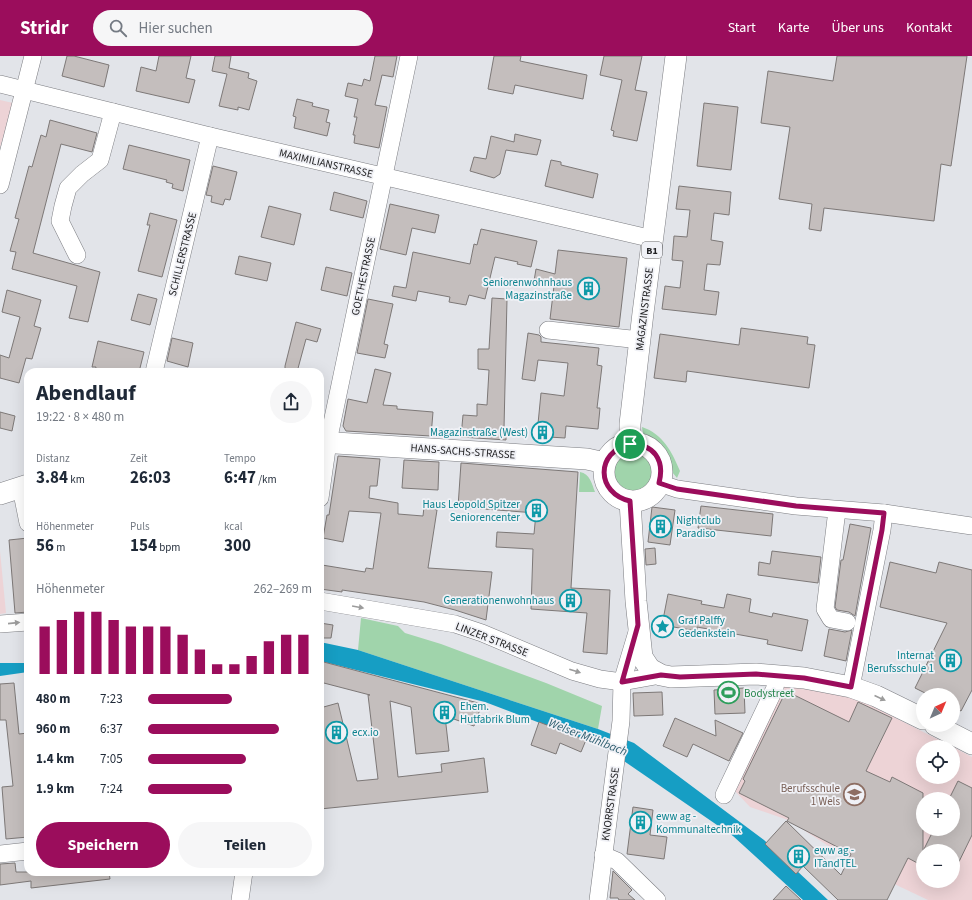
<!DOCTYPE html>
<html lang="de">
<meta charset="utf-8">
<style>
:root{--surface:#fff;--page:#f6f6f7;--text:#1f2937;--muted:#747a83;--accent:#9b0d5c}
body{margin:0;font-family:"Source Sans 3",sans-serif;background:var(--page);color:var(--text);height:100vh;display:flex;flex-direction:column;font-size:15px;white-space:nowrap}
*{box-sizing:border-box;margin:0}
p{font-size:13px;color:var(--muted)}
.icon{flex:none;width:22px;height:22px;fill:none;stroke:currentColor;stroke-width:2;stroke-linecap:round;stroke-linejoin:round}
.map{position:relative;flex:1;overflow:hidden}
.sheet{position:absolute;left:24px;top:312px;width:300px;height:508px;display:flex;flex-direction:column;background:var(--surface);border-radius:12px;box-shadow:0 4px 16px #0002}
.sheet>*{flex:none}
.needle{width:26px;rotate:44deg}
.tools{position:absolute;left:916px;top:632px;display:grid;gap:8px}
.tools a{display:grid;place-items:center;width:44px;height:44px;border-radius:50%;background:var(--surface);box-shadow:0 4px 16px #0002;font-size:20px}
.pin{position:absolute;display:grid;place-items:center;width:34px;height:34px;color:#fff;margin:-17px;border:2px solid #fff;border-radius:50%;box-shadow:0 1px 4px #0007}
.round{display:grid;place-items:center;flex:none;width:42px;height:42px;border-radius:21px;background:var(--page)}
.headline{display:flex;align-items:center;justify-content:space-between;height:68px;padding:0 12px}
h1{font-size:22px;font-weight:700;line-height:30px}
.figures{display:grid;grid-template-columns:repeat(3,1fr);gap:6px;height:68px;padding:4px 12px}
.figures div{display:grid;align-content:center}
.figures b{font-size:17px;font-weight:700}
.figures small{font-size:11px;font-weight:400}
.figures p{font-size:11px}
.chart{height:112px;padding:8px 12px}
.chart p{display:flex;justify-content:space-between}
.chart svg{width:100%;height:72px;margin-top:4px;stroke:var(--accent);stroke-width:6}
.primary-button{display:flex;gap:8px;margin-top:auto;padding:8px 12px}
.primary-button a{flex:1;height:46px;border-radius:24px;background:var(--accent);color:#fff;font-size:16px;font-weight:700;line-height:46px;text-align:center}
.primary-button a+a{background:var(--page);color:var(--text)}
ul{padding:0 12px;list-style:none;font-size:13px}
li{display:grid;grid-template-columns:64px 48px 1fr;align-items:center;height:30px}
li i{height:10px;border-radius:5px;background:var(--accent)}
header{display:flex;align-items:center;gap:24px;box-sizing:border-box;height:56px;padding:0 20px;background:var(--accent);color:#fff}
header strong{font-size:19px}
nav{display:flex;gap:22px;margin-inline-start:auto;font-size:14px}
.search{width:280px;height:36px;background:var(--page);display:flex;align-items:center;gap:10px;box-sizing:border-box;padding:0 14px;border-radius:22px;color:var(--muted);font-size:15px}
.map>svg:first-child{display:block}
</style>
<header>
<strong>Stridr</strong>
<div class="search"><svg class="icon" aria-label="search" viewBox="0 0 24 24"><circle cx="10" cy="10" r="6"/><path d="M15 15l6 6"/></svg>Hier suchen</div>
<nav><a>Start</a><a>Karte</a><a>Über uns</a><a>Kontakt</a></nav>
</header>
<div class="map">
<svg width="972" height="844" viewBox="0 0 972 844">
<rect width="100%" height="100%" fill="#e2e4e9"/>
<!-- education -->
<g fill="#edd3d6" fill-rule="evenodd">
<polygon points="0,44 13,47 0,92"/>
<polygon points="0,495 6,557 0,558"/>
<path d="M779 630 808 632 856 642 953 691H923V721H953V691L972 701V844H928L869 816 788 764 750 751 733 733ZM923 743H953V773H923ZM923 795H953V825H923Z"/>
</g>
<!-- green -->
<g fill="#a0d4ab">
<path d="M642 371C663 378 672 396 680 415L677 422C674 418 670 414 667 409 665 404 665 400 661 395 652 385 644 388 642 371Z"/>
<circle cx="633" cy="416" r="20"/>
<path d="M580 416C590 418 592 428 595 436H579Z"/>
<polygon points="361,562 398,570 405,577 441,588 546,627 602,650 598,673 358,594"/>
</g>
<!-- water -->
<g fill="#169ec4">
<polygon points="320,586 358,594 598,673 634,687 764,784 828,844 803,844 733,780 605,692 485,646 320,605"/>
<polygon points="0,607 28,607 28,616 0,620"/>
</g>
<!-- building -->
<g fill="#c4bebd" stroke="#7d7877">
<polygon points="67,0 74,0 109,9 104,31 62,20"/>
<polygon points="159,0 191,0 186,22 195,24 189,47 136,35 141,11 156,15"/>
<polygon points="215,0 231,0 229,12 249,17 248,22 257,25 249,54 238,51 238,54 219,50 227,18 212,15"/>
<polygon points="375,0 397,0 393,21 382,19 375,49 387,51 379,92 354,87 355,79 353,79 357,61 354,61 358,43 345,40 348,27 362,30 364,23 370,25"/>
<polygon points="494,0 521,0 520,5 587,19 583,43 515,29 513,38 488,33"/>
<polygon points="604,0 642,0 635,34 647,36 637,85 613,80 614,75 611,74 622,24 600,19"/>
<polygon points="837,0 967,0 951,110 941,108 934,165 824,152 821,175 809,173 812,148 779,143 790,71 761,67 768,15 833,25"/>
<polygon points="297,43 313,47 312,50 329,54 326,66 330,67 327,80 294,72 296,61 293,60"/>
<polygon points="704,47 738,51 731,114 697,110"/>
<polygon points="50,64 97,77 92,96 61,88 33,197 100,216 88,266 69,262 77,230 12,213 16,196 10,195 19,163 15,162 29,110 32,111 41,79 46,81"/>
<polygon points="515,78 541,84 537,99 506,94 500,118 494,122 470,115 474,101 486,103 491,80 514,86"/>
<polygon points="129,89 190,104 183,135 172,132 173,128 166,126 167,124 123,113"/>
<polygon points="551,104 561,106 561,109 598,118 593,142 545,130"/>
<polygon points="213,110 237,116 230,144 225,143 223,149 211,146 212,140 206,139"/>
<polygon points="679,130 731,136 729,159 714,157 711,184 723,186 720,209 707,208 704,234 719,236 716,259 662,253 665,230 680,232 683,205 672,204 674,180 687,181 690,154 676,153"/>
<polygon points="334,136 367,145 363,162 330,154"/>
<polygon points="390,148 439,159 435,177 412,172 406,199 380,193"/>
<polygon points="269,150 301,158 294,189 261,181"/>
<polygon points="150,157 177,164 162,221 138,215 150,169 147,169"/>
<polygon points="481,173 537,185 531,211 517,208 518,206 495,201 485,243 469,239 466,249 449,246 450,241 418,235 416,245 392,240 394,230 406,232 413,196 470,208 474,188 477,189"/>
<polygon points="558,194 627,202 619,271 550,263 554,230 534,225 536,213 555,218"/>
<polygon points="239,200 271,207 267,225 235,218"/>
<polygon points="326,211 352,217 347,240 321,234"/>
<polygon points="7,234 41,244 34,270 41,272 32,303 26,302 19,327 0,322 0,299 9,302 20,261 2,256"/>
<polygon points="138,238 157,243 150,269 131,264"/>
<polygon points="492,242 507,243 504,372 506,372 506,384 461,381 463,359 477,360 477,348 487,349 489,314 478,313 478,293 489,293"/>
<polygon points="368,243 393,248 384,288 388,289 385,302 357,297"/>
<polygon points="296,266 321,273 317,286 306,283 297,316 285,316 285,310"/>
<polygon points="741,272 808,281 807,288 815,289 809,332 687,315 686,326 654,322 660,278 739,289"/>
<polygon points="528,277 539,279 541,281 541,286 599,292 597,309 602,310 597,352 600,352 598,373 566,370 565,382 549,381 549,379 537,378 541,337 564,340 568,307 538,304 535,325 522,323"/>
<polygon points="172,282 193,287 188,311 167,305"/>
<polygon points="98,285 144,296 139,316 95,316 96,311 92,311"/>
<polygon points="375,313 391,317 383,349 397,350 397,353 433,356 431,380 346,375 343,370 348,343 367,347"/>
<polygon points="0,356 15,360 12,375 0,372"/>
<polygon points="338,400 380,403 377,430 370,430 369,442 398,447 398,458 423,460 424,451 437,454 428,512 492,516 486,564 455,554 424,546 342,534 342,536 320,533 320,510 322,509 365,516 366,512 373,513 381,457 349,455 343,486 323,482 327,459 329,459"/>
<polygon points="404,404 439,406 438,434 402,432"/>
<polygon points="461,407 578,416 571,532 610,534 607,598 583,596 587,557 531,553 533,493 496,491 497,476 534,478 536,457 458,451"/>
<polygon points="701,450 773,458 771,480 698,472"/>
<polygon points="652,451 675,454 670,489 648,486"/>
<polygon points="850,468 871,472 855,560 849,556 837,554 835,551 841,504 843,504"/>
<polygon points="28,482 28,556 15,557 9,484"/>
<polygon points="655,492 656,508 646,509 645,493"/>
<polygon points="772,495 821,501 818,527 758,519 759,506 770,508"/>
<polygon points="890,506 936,517 939,506 972,514 972,634 961,655 953,651 953,639 929,639 915,632 947,567 880,551"/>
<polygon points="668,538 702,545 701,548 724,552 727,538 751,543 749,556 772,561 773,557 808,564 802,595 767,588 768,584 697,571 697,575 662,569"/>
<polygon points="320,567 333,569 331,582 320,582"/>
<polygon points="829,573 845,576 852,574 846,605 824,600"/>
<polygon points="320,605 482,648 474,670 445,660 449,695 416,698 411,651 390,645 398,721 442,716 441,708 484,702 488,736 320,753 320,652 338,647 357,725 378,723 368,639 370,639 320,626"/>
<polygon points="14,627 19,678 28,677 28,781 6,783 2,731 13,730 6,664 0,664 0,628"/>
<polygon points="744,632 745,657 715,658 714,634"/>
<polygon points="786,635 849,666 858,646 892,662 866,715 890,726 892,721 923,737 923,810 908,802 887,844 838,844 803,810 796,818 765,788 786,765 841,819 851,798 787,765 789,762 739,737 745,725 743,723"/>
<polygon points="662,636 663,659 634,660 633,637"/>
<polygon points="675,662 716,680 715,664 743,677 729,705 693,688 687,701 663,690"/>
<polygon points="539,666 586,684 581,696 560,687 556,698 531,689"/>
<polygon points="958,725 972,732 972,779 953,818 953,795 923,795 934,773 953,773 953,743 949,743"/>
<polygon points="633,751 653,754 650,779 667,781 664,803 627,798"/>
<polygon points="15,807 16,816 109,816 110,823 31,832 31,825 0,829 0,808"/>
<polygon points="613,815 632,834 628,838 635,844 619,844 618,842 610,842"/>
<polygon points="786,830 801,844 773,844"/>
</g>
<g fill="none" stroke-linecap="round" stroke-linejoin="round">
<defs>
<g id="minor">
<polyline points="0,28 210,80 653,183"/>
<polyline points="0,129 33,0"/>
<polyline points="77,199 60,165 63,150 68,132 82,118 100,104 113,56"/>
<polyline points="548,274 640,284"/>
<polyline points="154,316 210,80"/>
<polyline points="659,427 677,433 796,450 884,457 972,470"/>
<polyline points="21,432 28,467"/>
<polyline points="320,442 328,386 409,0"/>
<polyline points="837,454 825,553 831,563 847,566"/>
<polyline points="320,545 455,568 482,577 572,615 600,623 622,626 661,619"/>
<polyline points="0,568 28,566"/>
<polyline points="851,631 882,474 884,457"/>
<polyline points="724,739 775,632 777,619"/>
<polyline points="0,798 28,795"/>
<polyline points="603,799 617,805 657,844"/>
<polyline points="240,844 244,816"/>
<polyline points="598,844 621,665 622,626 637,576"/>
</g>
<g id="major">
<polyline points="320,386 587,403 605,407"/>
<circle cx="633" cy="416" r="29"/>
<polyline points="630,388 630,368 643,257 676,0"/>
<polyline points="0,438 28,429"/>
<polyline points="630,445 636,545 642,601 650,613 661,619 671,621 756,618 804,622 851,631 876,640 923,663"/>
<polyline points="935,669 972,688"/>
</g>
</defs>
<!-- minor casing -->
<use href="#minor" stroke="#7c7d82" stroke-width="18"/>
<!-- major casing -->
<use href="#major" stroke="#7c7d82" stroke-width="22"/>
<!-- minor -->
<use href="#minor" stroke="#fff" stroke-width="17"/>
<!-- major -->
<use href="#major" stroke="#fff" stroke-width="21"/>
</g>
<!-- one-way arrows -->
<defs><path id="oneway-solid" d="M-6-.8H1V-3.2L6.5 0L1 3.2V.8H-6Z"/></defs>
<g fill="#9c9c9c">
<use href="#oneway-solid" transform="translate(358 551) rotate(10)"/>
<use href="#oneway-solid" transform="translate(14 567) rotate(-6)"/>
<use href="#oneway-solid" transform="translate(575 615) rotate(18)"/>
<use href="#oneway-solid" transform="translate(880 642) rotate(24)"/>
</g>
<g fill="none" stroke-linecap="round" stroke-linejoin="round">
<defs>
<path id="route" d="M630 388C654 388 665 404 659 427L677 433 796 450 884 457 882 474 851 631 804 622 756 618 680 621 661 619 622 626 638 569 630 445C596 437 595 396 630 388Z"/>
</defs>
<!-- route casing -->
<use href="#route" stroke="#fff" stroke-width="8"/>
<!-- route -->
<use href="#route" stroke="#9b0d5c" stroke-width="5"/>
</g>
<!-- icons -->
<defs>
<symbol id="building-ring" viewBox="-11 -11 22 22"><circle r="9.5" fill="#f0f1f6" stroke="#0f9aa8" stroke-width="1.5"/><path d="M-4-6H4V6H1V3H-1V6H-4ZM-2.5-4.3h1.7v1.8h-1.7ZM.8-4.3h1.7v1.8H.8ZM-2.5-1h1.7V.8h-1.7ZM.8-1h1.7V.8H.8Z" fill="#0f9aa8"/></symbol>
<symbol id="sight-ring" viewBox="-11 -11 22 22"><circle r="9.5" fill="#f0f1f6" stroke="#0f9aa8" stroke-width="1.5"/><path d="M0-6L1.8-2.2L6-1.7L2.9 1.2L3.7 5.4L0 3.3L-3.7 5.4L-2.9 1.2L-6-1.7L-1.8-2.2Z" fill="#0f9aa8"/></symbol>
<symbol id="stadium-ring" viewBox="-11 -11 22 22"><circle r="9.5" fill="#f0f1f6" stroke="#2e9e5b" stroke-width="1.5"/><path d="M0-5a6.5 5 0 1 0 0 10a6.5 5 0 1 0 0-10ZM-3.5-1.8h7v3.6h-7Z" fill="#2e9e5b"/></symbol>
<symbol id="school-ring" viewBox="-11 -11 22 22"><circle r="9.5" fill="#f0f1f6" stroke="#8d6e63" stroke-width="1.5"/><path d="M0-5L7-2L0 1L-7-2ZM-4 1L0 2.5L4 1V4Q0 6-4 4Z" fill="#8d6e63"/></symbol>
</defs>
<g fill-rule="evenodd">
<use href="#building-ring" x="576" y="220" width="25" height="25"/>
<use href="#building-ring" x="530" y="364" width="25" height="25"/>
<use href="#building-ring" x="524" y="442" width="25" height="25"/>
<use href="#building-ring" x="648" y="458" width="25" height="25"/>
<use href="#building-ring" x="558" y="532" width="25" height="25"/>
<use href="#sight-ring" x="650" y="558" width="25" height="25"/>
<use href="#building-ring" x="938" y="592" width="25" height="25"/>
<use href="#stadium-ring" x="716" y="624" width="25" height="25"/>
<use href="#building-ring" x="432" y="644" width="25" height="25"/>
<use href="#building-ring" x="324" y="664" width="25" height="25"/>
<use href="#school-ring" x="842" y="726" width="25" height="25"/>
<use href="#building-ring" x="628" y="754" width="25" height="25"/>
<use href="#building-ring" x="786" y="788" width="25" height="25"/>
</g>
<g text-anchor="middle" stroke-width="3.5" stroke-linejoin="round" paint-order="stroke">
<!-- shield labels -->
<rect fill="#f0f1f6" stroke="#606063" stroke-width="1" x="642" y="186" width="20" height="16" rx="3"/>
<g font-size="10" font-weight="bold" fill="#222224">
<text x="652" y="198">B1</text>
</g>
<!-- street labels -->
<g font-size="11" fill="#222224" stroke="#f0f1f6">
<text transform="translate(326 107) rotate(13)" y="4">MAXIMILIANSTRASSE</text>
<text transform="translate(182 198) rotate(-76)" y="4">SCHILLERSTRASSE</text>
<text transform="translate(363 220) rotate(-78)" y="4">GOETHESTRASSE</text>
<text transform="translate(644 253) rotate(-83)" y="4">MAGAZINSTRASSE</text>
<text transform="translate(463 395) rotate(4)" y="4">HANS-SACHS-STRASSE</text>
<text transform="translate(492 583) rotate(21)" y="4">LINZER STRASSE</text>
<text transform="translate(610 748) rotate(-82)" y="4">KNORRSTRASSE</text>
</g>
<!-- culture labels -->
<g font-size="11" fill="#0d838f" stroke="#f0f1f6" text-anchor="start">
<text x="572" y="230" text-anchor="end">Seniorenwohnhaus<tspan x="572" dy="13">Magazinstraße</tspan></text>
<text x="528" y="380" text-anchor="end">Magazinstraße (West)</text>
<text x="520" y="452" text-anchor="end">Haus Leopold Spitzer<tspan x="520" dy="13">Seniorencenter</tspan></text>
<text x="676" y="468">Nightclub<tspan x="676" dy="13">Paradiso</tspan></text>
<text x="554" y="548" text-anchor="end">Generationenwohnhaus</text>
<text x="678" y="568">Graf Palffy<tspan x="678" dy="13">Gedenkstein</tspan></text>
<text x="934" y="603" text-anchor="end">Internat<tspan x="934" dy="13">Berufsschule 1</tspan></text>
<text x="460" y="654">Ehem.<tspan x="460" dy="13">Hutfabrik Blum</tspan></text>
<text x="352" y="680">ecx.io</text>
<text x="656" y="764">eww ag -<tspan x="656" dy="13">Kommunaltechnik</tspan></text>
<text x="814" y="798">eww ag -<tspan x="814" dy="13">ITandTEL</tspan></text>
</g>
<!-- leisure labels -->
<g font-size="11" fill="#27864d" stroke="#f0f1f6" text-anchor="start">
<text x="744" y="641">Bodystreet</text>
</g>
<!-- education labels -->
<g font-size="11" fill="#785e54" stroke="#f0f1f6" text-anchor="end">
<text x="840" y="736">Berufsschule<tspan x="840" dy="13">1 Wels</tspan></text>
</g>
<!-- water labels -->
<g font-size="12" font-style="italic" fill="#2e5e6f" stroke="#f0f1f6">
<text transform="translate(588 681) rotate(21)" y="4">Welser Mühlbach</text>
</g>
</g>
</svg>
<div class="tools">
<a><svg class="needle" viewBox="-14 -14 28 28"><path d="M0-13l5 13h-10z" fill="#e53935"/><path d="M0 13l5-13h-10z" fill="#747a83"/></svg></a>
<a><svg class="icon" aria-label="locate" viewBox="0 0 24 24"><circle cx="12" cy="12" r="6"/><path d="M12 2v4M12 18v4M2 12h4M18 12h4"/></svg></a>
<a>+</a>
<a>−</a>
</div>
<div class="pin" style="left:630px;top:388px;background:#1e9e55"><svg class="icon" aria-label="arrive" viewBox="0 0 24 24"><path d="M6 21V4h12l-3 4 3 4H6"/></svg></div>
<section class="sheet">
<div class="headline"><div><h1>Abendlauf</h1><p>19:22 · 8 × 480 m</p></div><a class="round"><svg class="icon" aria-label="share" viewBox="0 0 24 24"><path d="M12 15V3M7 8l5-5 5 5M5 13v7h14v-7"/></svg></a></div>
<div class="figures">
<div><p>Distanz</p><b>3.84<small> km</small></b></div>
<div><p>Zeit</p><b>26:03</b></div>
<div><p>Tempo</p><b>6:47<small> /km</small></b></div>
</div>
<div class="figures">
<div><p>Höhenmeter</p><b>56<small> m</small></b></div>
<div><p>Puls</p><b>154<small> bpm</small></b></div>
<div><p>kcal</p><b>300</b></div>
</div>
<div class="chart"><p><span>Höhenmeter</span>262–269 m</p>
<svg viewBox="0 0 160 44" preserveAspectRatio="none"><path d="M5 44V15M15 44V11M25 44V6M35 44V6M45 44V11M55 44V15M65 44V15M75 44V15M85 44V20M95 44V29M105 44V38M115 44V38M125 44V33M135 44V24M145 44V20M155 44V20"/></svg>
</div>
<ul>
<li><b>480 m</b>7:23<i style="width:51%"></i></li>
<li><b>960 m</b>6:37<i style="width:80%"></i></li>
<li><b>1.4 km</b>7:05<i style="width:60%"></i></li>
<li><b>1.9 km</b>7:24<i style="width:51%"></i></li>
</ul>
<div class="primary-button"><a>Speichern</a><a>Teilen</a></div>
</section>
</div>
